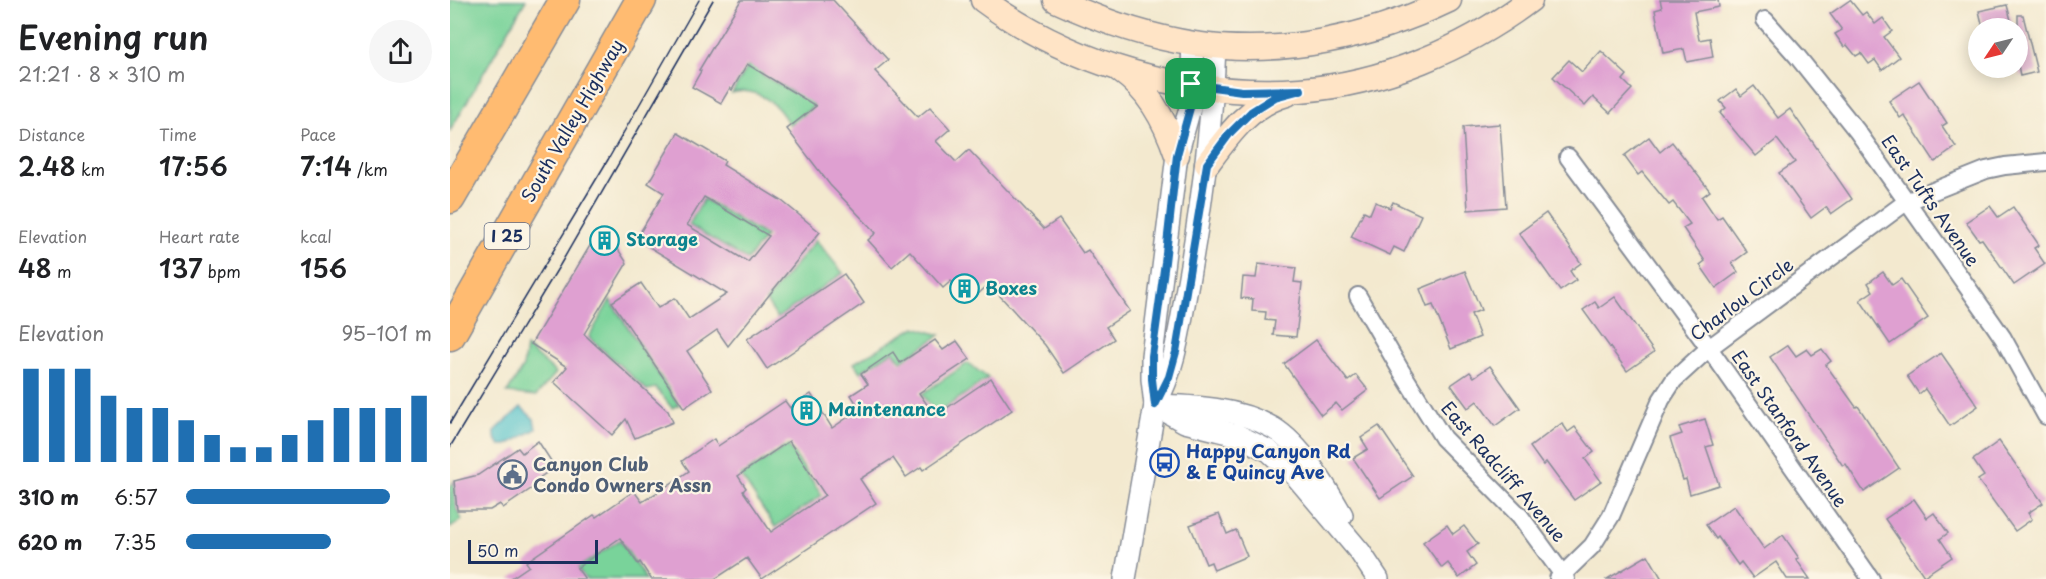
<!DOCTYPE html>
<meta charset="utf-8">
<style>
:root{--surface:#fff;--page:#f6f6f6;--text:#202124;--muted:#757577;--accent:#1f6fb2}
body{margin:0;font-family:"Playpen Sans",sans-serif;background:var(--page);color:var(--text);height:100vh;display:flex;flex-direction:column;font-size:22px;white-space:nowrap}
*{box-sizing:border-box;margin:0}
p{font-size:20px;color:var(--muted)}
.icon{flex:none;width:33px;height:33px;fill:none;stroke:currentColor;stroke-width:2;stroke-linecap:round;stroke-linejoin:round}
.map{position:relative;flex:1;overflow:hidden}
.panel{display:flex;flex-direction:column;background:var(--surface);width:450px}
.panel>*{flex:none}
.needle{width:39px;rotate:235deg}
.tools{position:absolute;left:1518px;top:18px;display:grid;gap:12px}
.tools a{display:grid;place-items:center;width:60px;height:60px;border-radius:50%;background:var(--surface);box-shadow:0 3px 15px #0003;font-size:30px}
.scale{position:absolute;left:18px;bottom:15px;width:130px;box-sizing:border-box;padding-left:6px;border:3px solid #1b2f5e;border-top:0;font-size:16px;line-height:21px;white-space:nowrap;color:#1b2f5e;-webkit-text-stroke:4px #fcf5e5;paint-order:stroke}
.pin{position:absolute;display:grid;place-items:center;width:51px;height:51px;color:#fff;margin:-26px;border-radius:12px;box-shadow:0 3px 9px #0006}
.round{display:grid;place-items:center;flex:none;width:63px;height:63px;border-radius:32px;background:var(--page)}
.overview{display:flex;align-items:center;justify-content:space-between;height:102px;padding:0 18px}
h1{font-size:33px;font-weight:600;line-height:45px}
.stats{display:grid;grid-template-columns:repeat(3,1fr);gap:9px;height:102px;padding:6px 18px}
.stats div{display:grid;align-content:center}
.stats b{font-size:26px;font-weight:600}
.stats small{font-size:16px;font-weight:400}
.stats p{font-size:16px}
.chart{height:168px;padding:12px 18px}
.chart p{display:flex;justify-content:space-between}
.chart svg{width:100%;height:108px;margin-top:6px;stroke:var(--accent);stroke-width:6}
ul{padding:0 18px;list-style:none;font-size:20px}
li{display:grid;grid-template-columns:96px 72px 1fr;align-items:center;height:45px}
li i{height:15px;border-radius:8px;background:var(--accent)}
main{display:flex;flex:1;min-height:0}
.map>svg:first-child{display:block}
</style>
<main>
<section class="panel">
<div class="overview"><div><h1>Evening run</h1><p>21:21 · 8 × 310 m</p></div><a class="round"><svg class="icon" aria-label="share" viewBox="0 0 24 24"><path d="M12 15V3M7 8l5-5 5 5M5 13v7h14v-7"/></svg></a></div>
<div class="stats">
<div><p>Distance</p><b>2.48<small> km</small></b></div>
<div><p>Time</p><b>17:56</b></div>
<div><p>Pace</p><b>7:14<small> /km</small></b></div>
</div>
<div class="stats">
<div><p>Elevation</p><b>48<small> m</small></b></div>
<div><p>Heart rate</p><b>137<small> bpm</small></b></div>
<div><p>kcal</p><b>156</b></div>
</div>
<div class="chart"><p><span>Elevation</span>95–101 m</p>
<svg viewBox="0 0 160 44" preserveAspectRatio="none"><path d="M5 44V6M15 44V6M25 44V6M35 44V17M45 44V22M55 44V22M65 44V27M75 44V33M85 44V38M95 44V38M105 44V33M115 44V27M125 44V22M135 44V22M145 44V22M155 44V17"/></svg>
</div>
<ul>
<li><b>310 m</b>6:57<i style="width:83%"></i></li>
<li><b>620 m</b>7:35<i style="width:59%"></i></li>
</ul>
</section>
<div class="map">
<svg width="1596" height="579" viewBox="0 0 1596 579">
<rect width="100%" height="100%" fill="#fcf5e5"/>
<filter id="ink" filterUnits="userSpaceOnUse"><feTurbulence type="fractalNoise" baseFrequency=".0167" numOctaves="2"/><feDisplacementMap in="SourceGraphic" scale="12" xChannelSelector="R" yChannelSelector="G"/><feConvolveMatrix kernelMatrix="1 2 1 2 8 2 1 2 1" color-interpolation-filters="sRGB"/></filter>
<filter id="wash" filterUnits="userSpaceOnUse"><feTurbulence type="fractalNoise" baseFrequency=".008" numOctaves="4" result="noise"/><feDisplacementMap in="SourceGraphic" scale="24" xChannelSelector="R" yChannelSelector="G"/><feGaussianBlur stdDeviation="1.35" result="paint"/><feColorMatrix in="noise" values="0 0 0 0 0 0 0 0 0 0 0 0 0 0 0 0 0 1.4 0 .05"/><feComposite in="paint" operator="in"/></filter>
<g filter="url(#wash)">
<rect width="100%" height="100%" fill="#f3e9cf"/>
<!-- green -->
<g fill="#79d39a" stroke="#4a817c" stroke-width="1.5">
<polygon points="0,0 76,0 0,131"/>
<path d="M337 0 352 7 312 75 344 93 383 29 350 89 364 106 339 125C328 103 306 86 282 93Z"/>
<polygon points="254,199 316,236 297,260 239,225"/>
<polygon points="366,240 393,273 327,318 316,301"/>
<polygon points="160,300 229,405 222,408 206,388 197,390 139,337"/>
<polygon points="465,327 490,335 451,361 443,351 410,372 404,363"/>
<polygon points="76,347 106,373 86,396 57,393 73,367"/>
<polygon points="518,363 538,378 486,414 472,394"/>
<polygon points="338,445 372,495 325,527 291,476"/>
<polygon points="4,481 7,510 12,520 0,528 0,487"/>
<polygon points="170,540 196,579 135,579 128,568"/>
</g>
<!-- water -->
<polygon fill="#55c3cb" stroke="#387994" stroke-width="1.5" points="71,407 84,419 86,429 57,445 50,445 45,438 45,431"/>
<g id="blocks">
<!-- building -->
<g fill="#dfa0d1" fill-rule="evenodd">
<polygon points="291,0 383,0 438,60 425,71 468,117 480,107 500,129 486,141 506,162 519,150 594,229 609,219 633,253 638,250 680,311 656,327 664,339 614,373 595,345 539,284 526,296 522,292 517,297 501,281 493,288 460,251 442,267 418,240 426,233 380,185 337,129 366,106 297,64 282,90 280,88 271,103 242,87 251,71 249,70"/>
<polygon points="1210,0 1268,0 1269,7 1244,12 1249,40 1260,38 1263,57 1237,62 1234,49 1213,53 1205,10 1212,8"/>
<polygon points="1400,0 1412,15 1416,12 1425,24 1433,18 1442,31 1434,37 1449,57 1432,70 1425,60 1419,64 1411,53 1406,56 1397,45 1394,47 1385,34 1392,30 1380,14"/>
<polygon points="1557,5 1563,28 1533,28 1529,11"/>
<polygon points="1568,15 1573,15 1587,72 1570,76 1568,65"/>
<polygon points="1151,51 1177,75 1173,80 1182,89 1160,113 1143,97 1135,106 1103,77 1119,60 1132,72"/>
<polygon points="1469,81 1497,123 1492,126 1506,147 1485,162 1454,115 1450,118 1439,101"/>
<polygon points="1304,86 1328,118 1340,109 1402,199 1381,214 1376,207 1361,218 1329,173 1345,162 1327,139 1306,156 1288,135 1270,113 1276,108 1270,101 1286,89 1291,96"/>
<polygon points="1050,124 1056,207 1018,210 1013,127"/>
<path d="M228 133 275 161 273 165 332 201 370 232 278 346 267 330 237 351 262 389 234 408 162 302 191 283 208 308 225 298 239 319 277 294 186 239 214 193 198 183ZM254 197 319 236 298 262 237 225Z"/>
<polygon points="1199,137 1210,152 1222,142 1260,191 1252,197 1267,219 1272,216 1297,252 1282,263 1288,272 1266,288 1250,265 1255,261 1233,228 1240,224 1223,202 1219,205 1192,172 1188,175 1174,156"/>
<polygon points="925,202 940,208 943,202 971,215 954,252 944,247 940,255 901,237 914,211 920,214"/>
<polygon points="1540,206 1548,217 1563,207 1589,245 1584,248 1595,264 1564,285 1532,239 1529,240 1516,222"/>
<polygon points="1096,213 1131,263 1120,271 1126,280 1110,291 1069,233"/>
<polygon points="152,234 162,240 177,263 134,334 218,411 223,422 185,438 176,419 162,435 104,382 117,367 81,344 141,244 145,246"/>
<polygon points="808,264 846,268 844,282 852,283 846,337 823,335 825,321 815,320 816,312 802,311 803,299 791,298 793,277 806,278"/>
<polygon points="1015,271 1031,310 1021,314 1030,337 1001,349 983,305 977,307 970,289"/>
<polygon points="1433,272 1442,285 1451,279 1478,318 1440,344 1410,300 1423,291 1418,283"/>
<polygon points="394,274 414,303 317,369 297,339"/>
<polygon points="1165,297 1204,352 1177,371 1133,310 1145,302 1149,308"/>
<path d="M485 340 493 350 507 341 520 359 469 393 485 416 541 378 562 410 473 470 471 467 456 477 443 458 410 479 426 503 312 579 297 558 265 579H201L190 562 188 564 170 538 127 568 135 579H60L79 566 76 562 144 515 146 517 184 491 192 502 208 492 239 471 232 461 264 439 268 446 335 401 340 408 361 394 382 428 410 409 401 395 418 384 411 374 443 352 450 363ZM339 441 375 495 321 532 293 491 296 488 288 476Z"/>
<polygon points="866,340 898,381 906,375 918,390 892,410 886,403 871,415 834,364"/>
<polygon points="1338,345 1346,356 1357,349 1362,355 1372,349 1381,361 1376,365 1406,407 1408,406 1449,468 1414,492 1396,464 1393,466 1320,357"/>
<polygon points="1491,353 1528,406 1500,426 1475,389 1469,394 1457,376"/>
<polygon points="1040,366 1070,408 1045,426 1027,401 1018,408 1001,385 1020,372 1024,377"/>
<polygon points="1255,419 1263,445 1256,447 1269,485 1240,494 1236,479 1233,480 1220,438 1232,434 1229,427"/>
<polygon points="1112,423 1118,432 1125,427 1144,452 1135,459 1151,481 1124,500 1096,462 1093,465 1080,447"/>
<polygon points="929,426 963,476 930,498 903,458 918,449 911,438"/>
<polygon points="88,441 105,467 89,478 91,482 53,508 50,504 40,510 7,510 4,481 28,475 68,448 72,453"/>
<polygon points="1549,441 1593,503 1578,513 1582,519 1565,531 1528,480 1534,476 1523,460"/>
<polygon points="1464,499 1477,518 1484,513 1498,533 1490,539 1502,557 1474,576 1435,519"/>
<polygon points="1284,506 1314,549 1333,535 1349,558 1346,559 1360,579 1337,579 1326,562 1303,578 1291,562 1288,565 1268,537 1266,539 1256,525"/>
<polygon points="769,514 777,534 786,530 797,556 764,570 761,562 756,564 740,525"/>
<polygon points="997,525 1003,534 1014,526 1028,544 1017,552 1026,565 1009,578 998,563 992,568 973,542"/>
<polygon points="1198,555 1212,579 1157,579"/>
</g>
</g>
</g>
<g filter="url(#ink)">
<use href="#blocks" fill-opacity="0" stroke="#878c96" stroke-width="1.5"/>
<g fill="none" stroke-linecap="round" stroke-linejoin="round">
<defs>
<g id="minor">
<polyline points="1315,20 1347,56 1407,131 1542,322 1553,338 1596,416"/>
<polyline points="1118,157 1259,348 1421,579"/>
<polyline points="908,296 950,369 993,438 1070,516 1116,579"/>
<polyline points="1108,579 1142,546 1161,516 1211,400 1224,380 1259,348 1456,202 1536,170 1555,166 1596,162"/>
</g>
<g id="tertiary">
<path d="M705 405C726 367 730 325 738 282 752 204 762 126 765 46"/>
<polyline points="705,405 735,422 787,435 819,451 845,475 910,552 928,579"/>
<path d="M705 405C745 406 788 408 823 428 851 445 876 487 892 515"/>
<polyline points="675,579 705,405 702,379 702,356 727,155 740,108 743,44"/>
</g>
<g id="secondary">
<path d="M533 0C622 66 740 98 850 90 932 84 1015 49 1080 0"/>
<path d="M606 0C649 20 698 37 745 44 831 57 922 37 999 0"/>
<path d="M671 71C700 91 716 122 727 155"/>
<path d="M757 164C779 134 800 104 837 94"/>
</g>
<g id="motorway">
<polyline points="0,198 115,0"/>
<polyline points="0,335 191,0"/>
</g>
</defs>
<!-- minor casing -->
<use href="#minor" stroke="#878c96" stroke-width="20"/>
<!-- tertiary casing -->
<use href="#tertiary" stroke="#878c96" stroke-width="24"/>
<!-- secondary casing -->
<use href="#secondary" stroke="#878c96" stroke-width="27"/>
<!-- motorway casing -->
<use href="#motorway" stroke="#878c96" stroke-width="33"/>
<!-- minor -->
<use href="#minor" stroke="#fff" stroke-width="16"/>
<!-- tertiary -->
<use href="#tertiary" stroke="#fff" stroke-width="21"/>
<!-- secondary -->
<use href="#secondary" stroke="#ffe4c6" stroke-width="24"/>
<!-- motorway -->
<use href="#motorway" stroke="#ffbb71" stroke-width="30"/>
<!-- tram -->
<g stroke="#1b2f5e" stroke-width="1.5">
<polyline points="0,423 159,158 249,0"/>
<polyline points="0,447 110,265 263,0"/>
</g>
</g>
</g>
<g fill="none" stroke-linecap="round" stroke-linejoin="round" filter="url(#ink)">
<defs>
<polygon id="route" points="741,84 792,91 851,90 825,97 801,112 780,133 757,164 726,352 719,377 705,405 702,379 702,356 715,262 727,155 740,108"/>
</defs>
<!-- route casing -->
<use href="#route" stroke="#fff" stroke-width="12"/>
<!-- route -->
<use href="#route" stroke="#1f6fb2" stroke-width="8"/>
</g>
<!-- icons -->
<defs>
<symbol id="building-ring" viewBox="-11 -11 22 22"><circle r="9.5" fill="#fcf5e5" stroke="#0f9aa8" stroke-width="1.5"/><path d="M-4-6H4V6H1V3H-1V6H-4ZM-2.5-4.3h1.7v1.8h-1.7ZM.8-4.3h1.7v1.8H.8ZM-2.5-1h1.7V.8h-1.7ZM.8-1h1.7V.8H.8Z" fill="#0f9aa8"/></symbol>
<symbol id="bus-ring" viewBox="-11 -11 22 22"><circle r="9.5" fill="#fcf5e5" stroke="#1a4fb4" stroke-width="1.5"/><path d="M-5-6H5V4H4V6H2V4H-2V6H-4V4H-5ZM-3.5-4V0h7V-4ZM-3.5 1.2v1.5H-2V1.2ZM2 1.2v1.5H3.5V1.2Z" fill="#1a4fb4"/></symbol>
<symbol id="civic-ring" viewBox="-11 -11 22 22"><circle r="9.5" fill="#fcf5e5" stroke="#5c6f8a" stroke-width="1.5"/><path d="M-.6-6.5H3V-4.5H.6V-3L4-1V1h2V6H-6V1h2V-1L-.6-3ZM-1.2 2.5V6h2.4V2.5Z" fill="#5c6f8a"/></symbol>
</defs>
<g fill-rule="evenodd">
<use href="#building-ring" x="138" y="224" width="33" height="33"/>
<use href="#building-ring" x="498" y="272" width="33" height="33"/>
<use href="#building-ring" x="340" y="394" width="33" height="33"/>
<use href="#bus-ring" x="698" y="446" width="33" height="33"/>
<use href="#civic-ring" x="46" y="458" width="33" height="33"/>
</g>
<g text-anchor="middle" stroke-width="4.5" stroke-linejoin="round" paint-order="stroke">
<!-- shield labels -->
<rect fill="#fcf5e5" stroke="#5e6a86" stroke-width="1.5" x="34.5" y="223" width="45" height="26" rx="4.5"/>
<g font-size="16" font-weight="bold" fill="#1b2f5e">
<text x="57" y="242">I 25</text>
</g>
<!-- street labels -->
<g font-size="18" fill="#1b2f5e" stroke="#fcf5e5">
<text transform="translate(123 121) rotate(-60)" y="6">South Valley Highway</text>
<text transform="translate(1480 201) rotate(55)" y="6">East Tufts Avenue</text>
<text transform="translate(1292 300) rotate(-37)" y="6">Charlou Circle</text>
<text transform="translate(1339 429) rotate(55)" y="6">East Stanford Avenue</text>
<text transform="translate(1053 472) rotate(49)" y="6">East Radcliff Avenue</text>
</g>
<!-- culture labels -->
<g font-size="18" font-weight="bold" fill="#0d838f" stroke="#fcf5e5" text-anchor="start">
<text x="176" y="246">Storage</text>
<text x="535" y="295">Boxes</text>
<text x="378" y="416">Maintenance</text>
</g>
<!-- transit labels -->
<g font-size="18" font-weight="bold" fill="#164399" stroke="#fcf5e5" text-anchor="start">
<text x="736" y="458">Happy Canyon Rd<tspan x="736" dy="21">&amp; E Quincy Ave</tspan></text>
</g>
<!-- service labels -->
<g font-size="18" font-weight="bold" fill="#4e5e75" stroke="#fcf5e5" text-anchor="start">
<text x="83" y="471">Canyon Club<tspan x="83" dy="21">Condo Owners Assn</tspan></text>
</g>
</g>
</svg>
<div class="tools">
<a><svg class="needle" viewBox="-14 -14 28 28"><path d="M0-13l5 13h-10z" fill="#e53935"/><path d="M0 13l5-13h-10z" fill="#757577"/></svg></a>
</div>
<div class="scale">50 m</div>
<div class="pin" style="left:741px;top:84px;background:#1e9e55"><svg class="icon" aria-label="arrive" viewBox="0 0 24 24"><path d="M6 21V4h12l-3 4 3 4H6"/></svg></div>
</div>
</main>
